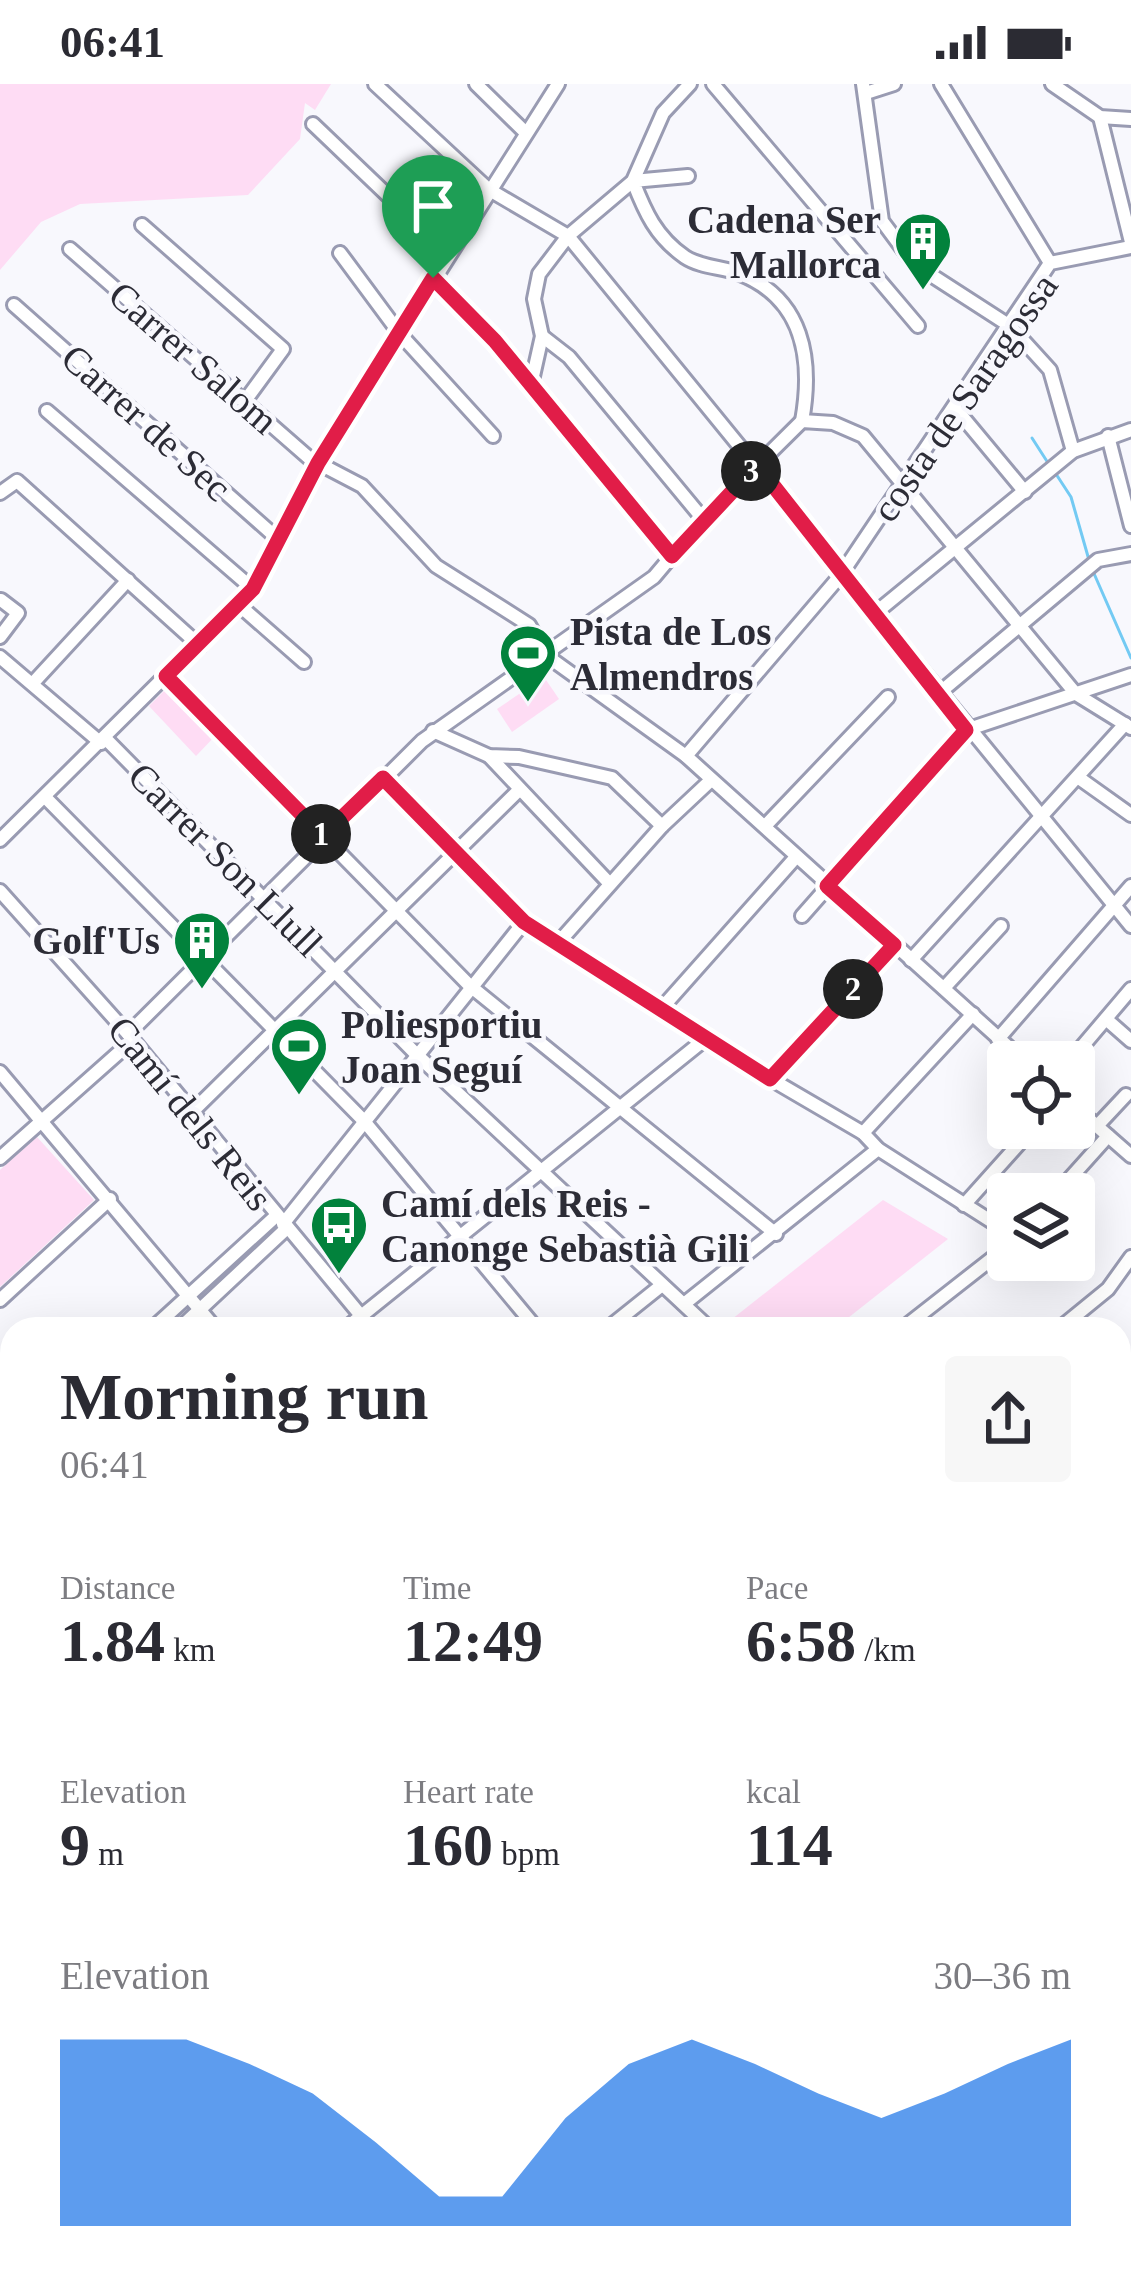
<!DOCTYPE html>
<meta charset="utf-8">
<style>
:root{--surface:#fff;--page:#f7f7f7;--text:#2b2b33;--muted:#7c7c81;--accent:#1a73e8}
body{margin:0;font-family:"Times New Roman",serif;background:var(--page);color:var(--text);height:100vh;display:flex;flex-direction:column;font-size:45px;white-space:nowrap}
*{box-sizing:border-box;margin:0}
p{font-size:39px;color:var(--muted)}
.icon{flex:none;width:66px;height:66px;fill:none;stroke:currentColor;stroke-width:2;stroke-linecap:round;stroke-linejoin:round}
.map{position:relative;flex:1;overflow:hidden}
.drawer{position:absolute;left:0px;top:1233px;width:1131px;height:975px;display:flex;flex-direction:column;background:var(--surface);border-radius:36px 36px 0 0;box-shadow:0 12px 48px #0002}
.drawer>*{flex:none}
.fabs{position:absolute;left:987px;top:957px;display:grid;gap:24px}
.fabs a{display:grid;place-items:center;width:108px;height:108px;border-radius:12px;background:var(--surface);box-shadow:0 12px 48px #0002;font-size:60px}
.pin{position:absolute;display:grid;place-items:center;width:102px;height:102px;color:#fff;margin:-123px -51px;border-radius:50% 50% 50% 0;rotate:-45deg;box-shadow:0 0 12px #0007}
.pin .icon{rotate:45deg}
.km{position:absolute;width:60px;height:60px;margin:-30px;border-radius:50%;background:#222;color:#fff;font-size:33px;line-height:60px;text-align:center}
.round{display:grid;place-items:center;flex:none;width:126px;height:126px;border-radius:12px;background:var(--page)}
.overview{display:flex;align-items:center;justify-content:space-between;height:204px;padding:0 60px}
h1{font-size:66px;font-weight:700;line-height:90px}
.figures{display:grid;grid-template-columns:repeat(3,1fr);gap:18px;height:204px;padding:12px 60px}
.figures div{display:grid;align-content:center}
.figures b{font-size:60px;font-weight:700}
.figures small{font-size:33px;font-weight:400}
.figures p{font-size:33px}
.chart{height:336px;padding:24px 60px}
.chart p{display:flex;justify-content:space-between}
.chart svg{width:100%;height:216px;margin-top:12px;fill:var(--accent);opacity:.7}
.status{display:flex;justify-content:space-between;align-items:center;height:84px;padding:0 60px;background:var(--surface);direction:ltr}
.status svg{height:33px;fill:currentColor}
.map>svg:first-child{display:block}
</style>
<div class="status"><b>06:41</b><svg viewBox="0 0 49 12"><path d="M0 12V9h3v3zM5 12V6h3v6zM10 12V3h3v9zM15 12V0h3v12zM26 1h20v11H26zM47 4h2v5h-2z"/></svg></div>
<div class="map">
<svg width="1131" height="2206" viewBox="0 0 1131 2206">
<rect width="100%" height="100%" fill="#f8f8fd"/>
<!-- green -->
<g fill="#fedcf4">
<polygon points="0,0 331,0 315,26 305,19 300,55 248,111 80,120 41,138 0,186"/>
<polygon points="544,593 559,615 512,648 497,625"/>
<polygon points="168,603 216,651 196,672 149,622"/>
<polygon points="37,1053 94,1116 0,1203 0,1086"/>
<polygon points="883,1116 948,1155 834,1245 722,1243"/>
<polygon points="668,2196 991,2196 988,2206 668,2206"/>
</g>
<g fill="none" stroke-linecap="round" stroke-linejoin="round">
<!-- stream -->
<g stroke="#73caf3" stroke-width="3">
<polyline points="1032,354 1050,382"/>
<polyline points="1056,390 1071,413 1089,476"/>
<polyline points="1092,485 1131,574"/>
</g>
<defs>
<g id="minor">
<polyline points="375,0 488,105 568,152 1131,842"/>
<polyline points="476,0 526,49"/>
<polyline points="713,0 918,242"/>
<polyline points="863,0 882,137 914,180 1010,242 1050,286 1073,367"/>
<polyline points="941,0 1050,179"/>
<polyline points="1052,0 1100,33 1131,35"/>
<polyline points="866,9 894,0"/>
<polyline points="1100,33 1131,158"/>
<polyline points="313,40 449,170"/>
<path d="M688 92 633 97C645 128 656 153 685 173 700 183 721 183 738 189 804 214 813 276 802 337"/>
<polyline points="142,141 283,265 245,317"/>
<polyline points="70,165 317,381"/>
<polyline points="340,169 400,250 493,352"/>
<polyline points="433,194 495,257 672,472"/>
<polyline points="14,221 279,456"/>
<polyline points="542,252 569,273 703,435"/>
<polyline points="531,301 542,252 534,215 539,190 568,152 633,97 663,29 690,0"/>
<polyline points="956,325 1025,408"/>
<polyline points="47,327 253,505"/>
<polyline points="1108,352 1131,442"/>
<polyline points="318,379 362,402 436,482 529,541 547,572 686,672 1025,978"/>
<polyline points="0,409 17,397 200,562"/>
<polyline points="239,521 304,578"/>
<polyline points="873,531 1073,367 1131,346"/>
<polyline points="0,553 18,529 1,516"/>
<polyline points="0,573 101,659"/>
<polyline points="167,593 469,901 776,1150"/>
<polyline points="33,599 128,496"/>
<polyline points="938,610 1098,476 1131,470"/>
<polyline points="433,647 489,672 519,673 612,694 662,742"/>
<polyline points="105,654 416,970 710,1245"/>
<polyline points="489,672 610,800"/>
<polyline points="686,672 840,492 1050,179 1131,163"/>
<polyline points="383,694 524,838 704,956 863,1049 878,1065 1008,1148"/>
<polyline points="1079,694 1131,731"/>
<polyline points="45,713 364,1037 537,1245"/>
<polyline points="765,742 888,613"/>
<polyline points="0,756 253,505 318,379 558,0"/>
<polyline points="0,807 128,950 372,1245"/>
<polyline points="802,832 966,646 1131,591"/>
<polyline points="559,858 662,742 710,697"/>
<polyline points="911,876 1125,640"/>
<polyline points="944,904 1001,842"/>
<polyline points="661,925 796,773"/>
<polyline points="1106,935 1131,957"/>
<polyline points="128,950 422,657 654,493 703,435 802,337 833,339 863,352 1076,610 1131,644"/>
<polyline points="998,955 1131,802"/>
<polyline points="1069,978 1131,905"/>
<polyline points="0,988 216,1245"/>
<polyline points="770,996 894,861"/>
<polyline points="1074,1022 1131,1072"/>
<polyline points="192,1028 518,707"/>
<polyline points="1097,1042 1126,1011"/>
<polyline points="863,1049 973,930"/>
<polyline points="0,1074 133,956"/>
<polyline points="1056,1110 1108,1052"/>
<polyline points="964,1121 1033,1044"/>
<polyline points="283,1140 524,838"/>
<polyline points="0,1216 110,1115"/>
<polyline points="684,1220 878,1065"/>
<polyline points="152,1245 276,1132"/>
<polyline points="179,1245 287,1144"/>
<polyline points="345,1245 704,956"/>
<polyline points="607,1245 662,1201"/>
<polyline points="902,1245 1008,1162"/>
<polyline points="1059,1245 1108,1205 1131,1173"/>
<polyline points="1119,1308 1131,1289"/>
<polyline points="0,1385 12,1374"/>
<polyline points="0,1407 12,1396"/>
<polyline points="1119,1423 1131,1442"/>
<polyline points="0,1499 12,1514"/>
<polyline points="0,1537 12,1527"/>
<polyline points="1119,1663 1131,1682"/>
<polyline points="0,2088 12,2065"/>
<polyline points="0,2102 12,2093"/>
<polyline points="300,2196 305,2206"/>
<polyline points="406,2196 414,2206"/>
<polyline points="559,2196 583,2206"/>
<polyline points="1074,2196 1081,2206"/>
<polyline points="451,2206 454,2196"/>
</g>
<g id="highway">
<polyline points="0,1826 12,1840"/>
<polyline points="0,1872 12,1889"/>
<polyline points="0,1904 12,1922"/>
<polyline points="0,1997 8,2034 0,2072"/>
<polyline points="142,2196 149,2206"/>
<polyline points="180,2196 186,2206"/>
<polyline points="203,2196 209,2206"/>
<polyline points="237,2196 242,2206"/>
</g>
</defs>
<!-- minor casing -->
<use href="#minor" stroke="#999bb2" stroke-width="18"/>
<!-- highway casing -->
<use href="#highway" stroke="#d5d5d7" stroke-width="24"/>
<!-- minor -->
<use href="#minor" stroke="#fff" stroke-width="12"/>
<!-- highway -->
<use href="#highway" stroke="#af82d0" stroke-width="18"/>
</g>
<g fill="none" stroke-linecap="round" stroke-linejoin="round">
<defs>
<polygon id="route" points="433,194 495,257 672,472 757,381 966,646 827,802 894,861 770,995 524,838 383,694 323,752 166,592 253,505 318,379"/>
</defs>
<!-- route casing -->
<use href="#route" stroke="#fff" stroke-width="24"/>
<!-- route -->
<use href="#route" stroke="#e11d48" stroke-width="15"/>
</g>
<!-- icons -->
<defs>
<symbol id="building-pin" viewBox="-11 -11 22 30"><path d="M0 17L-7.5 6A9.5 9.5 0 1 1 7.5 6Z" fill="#02823c" stroke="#f8f8fd"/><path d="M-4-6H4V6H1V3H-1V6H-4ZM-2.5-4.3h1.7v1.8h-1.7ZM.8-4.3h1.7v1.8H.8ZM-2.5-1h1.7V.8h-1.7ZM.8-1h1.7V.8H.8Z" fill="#fff"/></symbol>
<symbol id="stadium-pin" viewBox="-11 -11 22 30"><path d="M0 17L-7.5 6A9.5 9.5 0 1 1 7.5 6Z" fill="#02823c" stroke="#f8f8fd"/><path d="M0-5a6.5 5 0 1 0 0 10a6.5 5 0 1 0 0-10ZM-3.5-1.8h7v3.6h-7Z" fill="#fff"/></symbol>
<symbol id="bus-pin" viewBox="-11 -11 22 30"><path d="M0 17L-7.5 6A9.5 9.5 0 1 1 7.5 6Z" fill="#02823c" stroke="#f8f8fd"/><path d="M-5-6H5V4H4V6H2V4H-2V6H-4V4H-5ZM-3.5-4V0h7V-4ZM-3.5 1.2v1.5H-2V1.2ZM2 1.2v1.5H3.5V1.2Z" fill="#fff"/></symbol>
</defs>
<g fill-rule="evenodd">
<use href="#building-pin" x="890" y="124" width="66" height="90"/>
<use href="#stadium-pin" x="495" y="536" width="66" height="90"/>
<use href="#building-pin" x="169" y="823" width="66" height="90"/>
<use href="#stadium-pin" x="266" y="929" width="66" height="90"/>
<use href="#bus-pin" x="306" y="1108" width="66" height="90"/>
</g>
<g text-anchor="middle" stroke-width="9" stroke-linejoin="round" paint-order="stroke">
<!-- poi labels -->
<g font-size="39" font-weight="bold" fill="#2c2c36" stroke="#f8f8fd" text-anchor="start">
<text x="881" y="149" text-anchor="end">Cadena Ser<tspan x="881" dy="45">Mallorca</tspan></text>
<text x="570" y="561">Pista de Los<tspan x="570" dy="45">Almendros</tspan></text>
<text x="160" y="870" text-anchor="end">Golf'Us</text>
<text x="341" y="954">Poliesportiu<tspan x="341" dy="45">Joan Seguí</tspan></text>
<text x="381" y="1133">Camí dels Reis -<tspan x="381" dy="45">Canonge Sebastià Gili</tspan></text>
</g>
<!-- street labels -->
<g font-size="39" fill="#2c2c36" stroke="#f8f8fd">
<text transform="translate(194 273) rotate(41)" y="14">Carrer Salom</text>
<text transform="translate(964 313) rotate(-55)" y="14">costa de Saragossa</text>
<text transform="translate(147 338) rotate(42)" y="14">Carrer de Sec</text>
<text transform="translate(226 775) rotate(45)" y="14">Carrer Son Llull</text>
<text transform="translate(191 1029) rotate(51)" y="14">Camí dels Reis</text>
</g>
</g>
</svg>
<div class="fabs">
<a><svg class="icon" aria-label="locate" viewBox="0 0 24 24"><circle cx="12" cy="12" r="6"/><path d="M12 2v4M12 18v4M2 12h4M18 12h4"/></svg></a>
<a><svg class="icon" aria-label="layers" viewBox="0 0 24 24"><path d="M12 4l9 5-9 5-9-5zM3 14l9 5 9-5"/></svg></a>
</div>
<div class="pin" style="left:433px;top:194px;background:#1e9e55"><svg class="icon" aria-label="arrive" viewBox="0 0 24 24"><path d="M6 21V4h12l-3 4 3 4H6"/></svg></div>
<b class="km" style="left:321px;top:750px">1</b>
<b class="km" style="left:853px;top:905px">2</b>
<b class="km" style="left:751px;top:387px">3</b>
<section class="drawer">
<div class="overview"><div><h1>Morning run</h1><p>06:41</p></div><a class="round"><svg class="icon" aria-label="share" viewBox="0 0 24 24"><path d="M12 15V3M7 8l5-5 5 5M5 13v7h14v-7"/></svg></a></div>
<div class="figures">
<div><p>Distance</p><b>1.84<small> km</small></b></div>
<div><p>Time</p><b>12:49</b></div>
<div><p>Pace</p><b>6:58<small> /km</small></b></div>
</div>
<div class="figures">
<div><p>Elevation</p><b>9<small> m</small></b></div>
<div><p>Heart rate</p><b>160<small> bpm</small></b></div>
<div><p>kcal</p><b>114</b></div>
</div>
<div class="chart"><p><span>Elevation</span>30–36 m</p>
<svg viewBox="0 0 160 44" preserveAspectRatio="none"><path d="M0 44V6L10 6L20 6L30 11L40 17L50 27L60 38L70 38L80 22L90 11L100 6L110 11L120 17L130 22L140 17L150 11L160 6V44z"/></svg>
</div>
</section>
</div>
